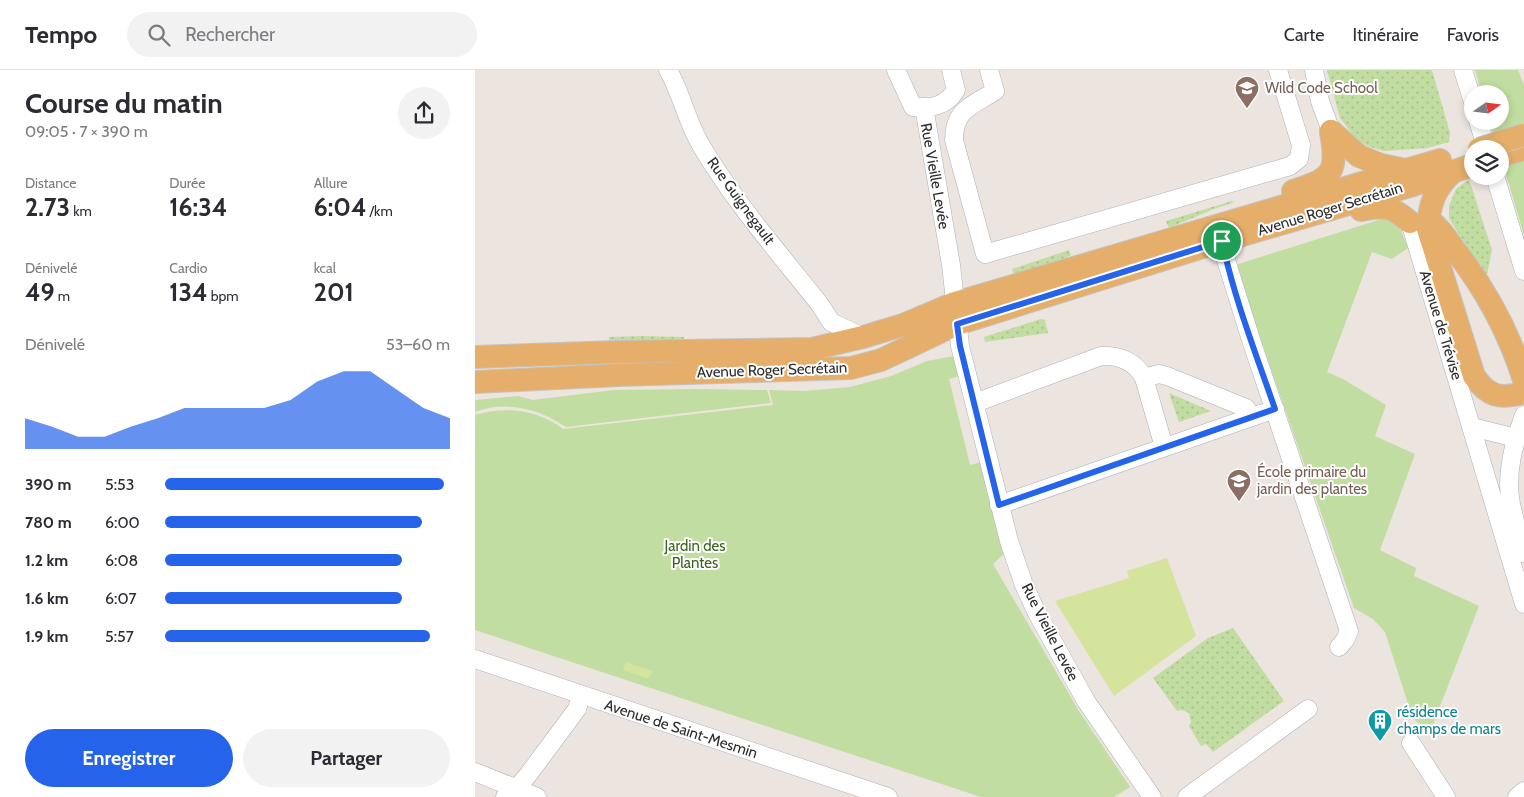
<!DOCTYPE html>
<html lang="fr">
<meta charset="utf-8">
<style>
:root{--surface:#fff;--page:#f2f2f3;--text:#2b2b33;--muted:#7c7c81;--line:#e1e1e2;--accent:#2563eb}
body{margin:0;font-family:Cabin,sans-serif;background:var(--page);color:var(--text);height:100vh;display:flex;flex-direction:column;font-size:19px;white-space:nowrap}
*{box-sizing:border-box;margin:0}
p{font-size:16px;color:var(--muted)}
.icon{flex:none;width:28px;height:28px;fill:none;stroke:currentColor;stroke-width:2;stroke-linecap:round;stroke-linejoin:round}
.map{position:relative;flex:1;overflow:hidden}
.details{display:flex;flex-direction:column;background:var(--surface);width:475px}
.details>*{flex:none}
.needle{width:32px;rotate:76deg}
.tools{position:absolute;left:989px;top:15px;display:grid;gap:10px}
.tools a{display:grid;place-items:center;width:45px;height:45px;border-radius:50%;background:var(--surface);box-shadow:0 2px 8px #0003;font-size:25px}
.pin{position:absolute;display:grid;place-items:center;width:42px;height:42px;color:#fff;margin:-21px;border:2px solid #fff;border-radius:50%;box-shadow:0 1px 5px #0007}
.round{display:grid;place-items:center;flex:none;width:52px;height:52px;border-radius:26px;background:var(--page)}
.headline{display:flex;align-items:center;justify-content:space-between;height:85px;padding:0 25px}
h1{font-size:28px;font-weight:700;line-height:38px}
.stats{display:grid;grid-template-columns:repeat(3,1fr);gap:8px;height:85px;padding:5px 25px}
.stats div{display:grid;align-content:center}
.stats b{font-size:25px;font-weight:700}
.stats small{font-size:14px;font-weight:400}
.stats p{font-size:14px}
.chart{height:140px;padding:10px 25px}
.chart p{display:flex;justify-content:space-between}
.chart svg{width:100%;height:90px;margin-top:5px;fill:var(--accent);opacity:.7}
.button{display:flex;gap:10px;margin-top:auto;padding:10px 25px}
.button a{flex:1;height:58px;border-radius:30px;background:var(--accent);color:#fff;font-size:20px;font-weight:700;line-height:58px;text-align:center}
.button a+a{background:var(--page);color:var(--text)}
ul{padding:0 25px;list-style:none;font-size:16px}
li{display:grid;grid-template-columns:80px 60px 1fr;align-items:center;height:38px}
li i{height:12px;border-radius:6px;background:var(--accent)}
header{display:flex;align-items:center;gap:30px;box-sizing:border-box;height:70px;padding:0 25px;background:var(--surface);border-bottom:1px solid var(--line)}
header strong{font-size:24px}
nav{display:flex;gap:28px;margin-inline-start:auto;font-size:18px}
.search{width:350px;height:45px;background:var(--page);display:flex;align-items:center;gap:12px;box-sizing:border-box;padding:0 18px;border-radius:28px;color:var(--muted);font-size:19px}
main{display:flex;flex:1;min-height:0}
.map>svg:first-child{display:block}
</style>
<header>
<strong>Tempo</strong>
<div class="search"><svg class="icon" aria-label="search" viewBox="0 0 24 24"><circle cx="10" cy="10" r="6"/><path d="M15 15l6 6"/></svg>Rechercher</div>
<nav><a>Carte</a><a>Itinéraire</a><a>Favoris</a></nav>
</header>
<main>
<section class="details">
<div class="headline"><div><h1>Course du matin</h1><p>09:05 · 7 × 390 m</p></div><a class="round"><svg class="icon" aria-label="share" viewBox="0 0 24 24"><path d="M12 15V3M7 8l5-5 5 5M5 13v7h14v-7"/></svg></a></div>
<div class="stats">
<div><p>Distance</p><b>2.73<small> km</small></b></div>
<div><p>Durée</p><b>16:34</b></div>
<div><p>Allure</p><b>6:04<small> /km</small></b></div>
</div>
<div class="stats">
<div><p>Dénivelé</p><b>49<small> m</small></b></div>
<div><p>Cardio</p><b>134<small> bpm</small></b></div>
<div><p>kcal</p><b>201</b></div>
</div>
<div class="chart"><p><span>Dénivelé</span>53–60 m</p>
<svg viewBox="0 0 160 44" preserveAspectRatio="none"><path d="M0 44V29L10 33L20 38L30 38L40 33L50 29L60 24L70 24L80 24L90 24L100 20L110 11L120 6L130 6L140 15L150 24L160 29V44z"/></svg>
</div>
<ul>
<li><b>390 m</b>5:53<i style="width:98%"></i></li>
<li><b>780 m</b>6:00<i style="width:90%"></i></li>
<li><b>1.2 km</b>6:08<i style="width:83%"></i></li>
<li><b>1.6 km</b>6:07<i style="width:83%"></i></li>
<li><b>1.9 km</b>5:57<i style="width:93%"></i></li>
</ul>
<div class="button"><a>Enregistrer</a><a>Partager</a></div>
</section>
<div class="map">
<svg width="1049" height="727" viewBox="0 0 1049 727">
<defs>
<pattern id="grass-dots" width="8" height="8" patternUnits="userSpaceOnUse" patternTransform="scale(1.25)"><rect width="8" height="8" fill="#c2dda1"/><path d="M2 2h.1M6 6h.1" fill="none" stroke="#a7be8b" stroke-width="1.8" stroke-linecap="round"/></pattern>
</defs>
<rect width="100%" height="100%" fill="#ece4df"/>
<!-- grass -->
<g fill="url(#grass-dots)">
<polygon points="852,0 957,0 975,63 974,72 952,78 909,81 892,76 878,65 865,48"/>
<polygon points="994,109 1017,180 1011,209 974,148 974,136 981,119"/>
<polygon points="757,131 758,133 739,139 694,158 691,151"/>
<polygon points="594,180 596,185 585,192 539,206 537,199"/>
<polygon points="566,249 570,250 573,263 510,272 509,267"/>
<polygon points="168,266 209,267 209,270 168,270 134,272 134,267"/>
<polygon points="694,323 736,341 704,352"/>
<polygon points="758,558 809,631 738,682 731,674 726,676 714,656 716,652 714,643 707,640 702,641 678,608 733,568"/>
</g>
<!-- park -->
<g fill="#c2dda1">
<polygon points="1000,0 1043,0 1049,15 1049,165 1015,51 1025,51 1025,24 1007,24"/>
<polygon points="910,148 923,153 933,178 917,189 897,182 852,302 868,309 911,335 900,366 940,384 905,480 941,498 939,506 1004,536 957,657 950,662 937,646 910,562 898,549 879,538 760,195"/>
<path d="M479 286 485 306 474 309 495 395 507 392 531 482 518 494 604 641 655 717 639 727H506L0 560V345C30 336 62 339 88 359L298 335 294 320 329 321 375 317 416 306 452 291Z"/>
<path d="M219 319 292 320 296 333 91 357C64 339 31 330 0 342V330L43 326 58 330 139 320Z"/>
</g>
<!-- pitch -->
<g fill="#d4e49d">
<polygon points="692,488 721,566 639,626 580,531 654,508 652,501"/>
<polygon points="151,592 177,601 174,609 148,600"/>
</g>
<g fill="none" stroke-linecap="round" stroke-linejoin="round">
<defs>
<g id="minor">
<path d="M193 0C207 24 212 53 227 77 261 134 305 184 346 236L356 252 388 267"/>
<path d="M421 0 438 37C457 38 470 37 481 20L476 0"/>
<path d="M514 0 520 21C497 36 479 39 479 70L510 184 815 96 824 89 826 75 803 0"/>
<polyline points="839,0 845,31 856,61"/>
<polyline points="988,0 998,32"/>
<polyline points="449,37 476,195 485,276 534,471 549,515 562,543 611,631 677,727"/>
<polyline points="1003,51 1012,79"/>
<polyline points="1020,106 1049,201"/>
<polyline points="935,152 1049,534"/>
<polyline points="747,171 751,190 777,273 874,561 870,570 864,577"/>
<path d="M500 333 626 286C644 285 660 291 669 308"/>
<path d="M1049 345C1039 373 1030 404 1036 434 1039 450 1045 467 1049 483"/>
<polyline points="997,357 1041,368"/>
<polyline points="689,377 669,308 684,304 692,306 771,338 777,347"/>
<polyline points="524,435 800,339"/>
<polyline points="0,589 413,727"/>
<polyline points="936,673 971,727"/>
<polyline points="0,702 62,727"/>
<polyline points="30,727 41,719 53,705 102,639 106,626"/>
<polyline points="712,727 833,639"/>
<polyline points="1042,727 1049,721"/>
</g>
<g id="major">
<polyline points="856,61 884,86 906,95 931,100"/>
<polyline points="1025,86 1049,79"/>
<path d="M979 101C960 117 954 134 953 159L999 306C1013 327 1025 329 1049 323"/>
<path d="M818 121C832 116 856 111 858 93 860 83 857 71 856 61"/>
<path d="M886 140C911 135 916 136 935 152"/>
<path d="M954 150C965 158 972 169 979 179 1010 218 1034 263 1049 310"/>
<polyline points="0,287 142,282 337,279 388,267 428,255 480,233 965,90"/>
<polyline points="0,312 144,305 376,298 406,290 482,254 747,171 935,116 998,95"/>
</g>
</defs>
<!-- minor casing -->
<use href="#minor" stroke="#acb0b7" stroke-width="19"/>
<!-- major casing -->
<use href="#major" stroke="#c4c4c4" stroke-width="24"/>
<!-- minor -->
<use href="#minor" stroke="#fff" stroke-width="18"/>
<!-- major -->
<use href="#major" stroke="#e5af6b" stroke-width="22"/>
<defs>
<polyline id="major-bridge" points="1004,79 1049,65"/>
</defs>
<!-- major-bridge casing -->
<use href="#major-bridge" stroke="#c4c4c4" stroke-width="24" stroke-linecap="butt"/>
<!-- major-bridge -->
<use href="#major-bridge" stroke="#e5af6b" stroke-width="22"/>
</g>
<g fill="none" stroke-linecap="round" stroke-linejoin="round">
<defs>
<path id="route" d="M747 171C759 228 781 284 800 339L524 435 485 276 482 254Z"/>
</defs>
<!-- route casing -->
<use href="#route" stroke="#fff" stroke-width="10"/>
<!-- route -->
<use href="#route" stroke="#2563eb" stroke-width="6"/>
</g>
<!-- icons -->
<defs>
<symbol id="university-pin" viewBox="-11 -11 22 30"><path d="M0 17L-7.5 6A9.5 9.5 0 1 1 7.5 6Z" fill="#8d6e63" stroke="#fff"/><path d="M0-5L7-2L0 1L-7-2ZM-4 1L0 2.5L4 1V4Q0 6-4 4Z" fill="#fff"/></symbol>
<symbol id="school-pin" viewBox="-11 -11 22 30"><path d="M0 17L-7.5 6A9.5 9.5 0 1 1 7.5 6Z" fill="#8d6e63" stroke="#fff"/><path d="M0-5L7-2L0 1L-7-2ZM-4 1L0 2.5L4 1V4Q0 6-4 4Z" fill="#fff"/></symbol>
<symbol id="building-pin" viewBox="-11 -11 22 30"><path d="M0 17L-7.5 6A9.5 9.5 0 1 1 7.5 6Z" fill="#0f9aa8" stroke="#fff"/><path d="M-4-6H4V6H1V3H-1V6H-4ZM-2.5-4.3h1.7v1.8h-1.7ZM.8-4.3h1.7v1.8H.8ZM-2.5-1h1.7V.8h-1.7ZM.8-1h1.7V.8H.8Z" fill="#fff"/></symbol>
</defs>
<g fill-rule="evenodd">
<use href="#university-pin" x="758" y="4" width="28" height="38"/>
<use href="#school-pin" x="750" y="397" width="28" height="38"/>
<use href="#building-pin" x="891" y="637" width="28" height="38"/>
</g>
<g text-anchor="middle" stroke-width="4" stroke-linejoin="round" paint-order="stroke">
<!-- education labels -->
<g font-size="15" fill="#785e54" stroke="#fff" text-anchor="start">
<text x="790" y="23">Wild Code School</text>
<text x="782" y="407">École primaire du<tspan x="782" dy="17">jardin des plantes</tspan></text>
</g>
<!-- street labels -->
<g font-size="15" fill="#2c2c2c" stroke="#fff">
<text transform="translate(460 106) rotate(80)" y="5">Rue Vieille Levée</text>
<text transform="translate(266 131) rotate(54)" y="5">Rue Guignegault</text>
<text transform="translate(855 139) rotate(-17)" y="5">Avenue Roger Secrétain</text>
<text transform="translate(966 255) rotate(73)" y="5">Avenue de Trévise</text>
<text transform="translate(297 300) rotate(-2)" y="5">Avenue Roger Secrétain</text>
<text transform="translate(575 562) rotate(63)" y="5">Rue Vieille Levée</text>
<text transform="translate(206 659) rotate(18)" y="5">Avenue de Saint-Mesmin</text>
</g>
<!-- park labels -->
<g font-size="15" fill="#3c6321" stroke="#fff">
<text x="220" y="481">Jardin des<tspan x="220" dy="17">Plantes</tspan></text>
</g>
<!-- culture labels -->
<g font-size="15" fill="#0d838f" stroke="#fff" text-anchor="start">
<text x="922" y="647">résidence<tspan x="922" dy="17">champs de mars</tspan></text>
</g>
</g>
</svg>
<div class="tools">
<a><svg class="needle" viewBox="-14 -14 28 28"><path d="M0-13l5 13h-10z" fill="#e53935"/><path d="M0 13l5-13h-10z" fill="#7c7c81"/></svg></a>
<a><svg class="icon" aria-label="layers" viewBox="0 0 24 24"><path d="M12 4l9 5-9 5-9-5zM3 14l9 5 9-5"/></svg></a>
</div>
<div class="pin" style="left:747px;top:171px;background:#1e9e55"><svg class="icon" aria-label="arrive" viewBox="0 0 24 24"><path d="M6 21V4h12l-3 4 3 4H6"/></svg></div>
</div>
</main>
